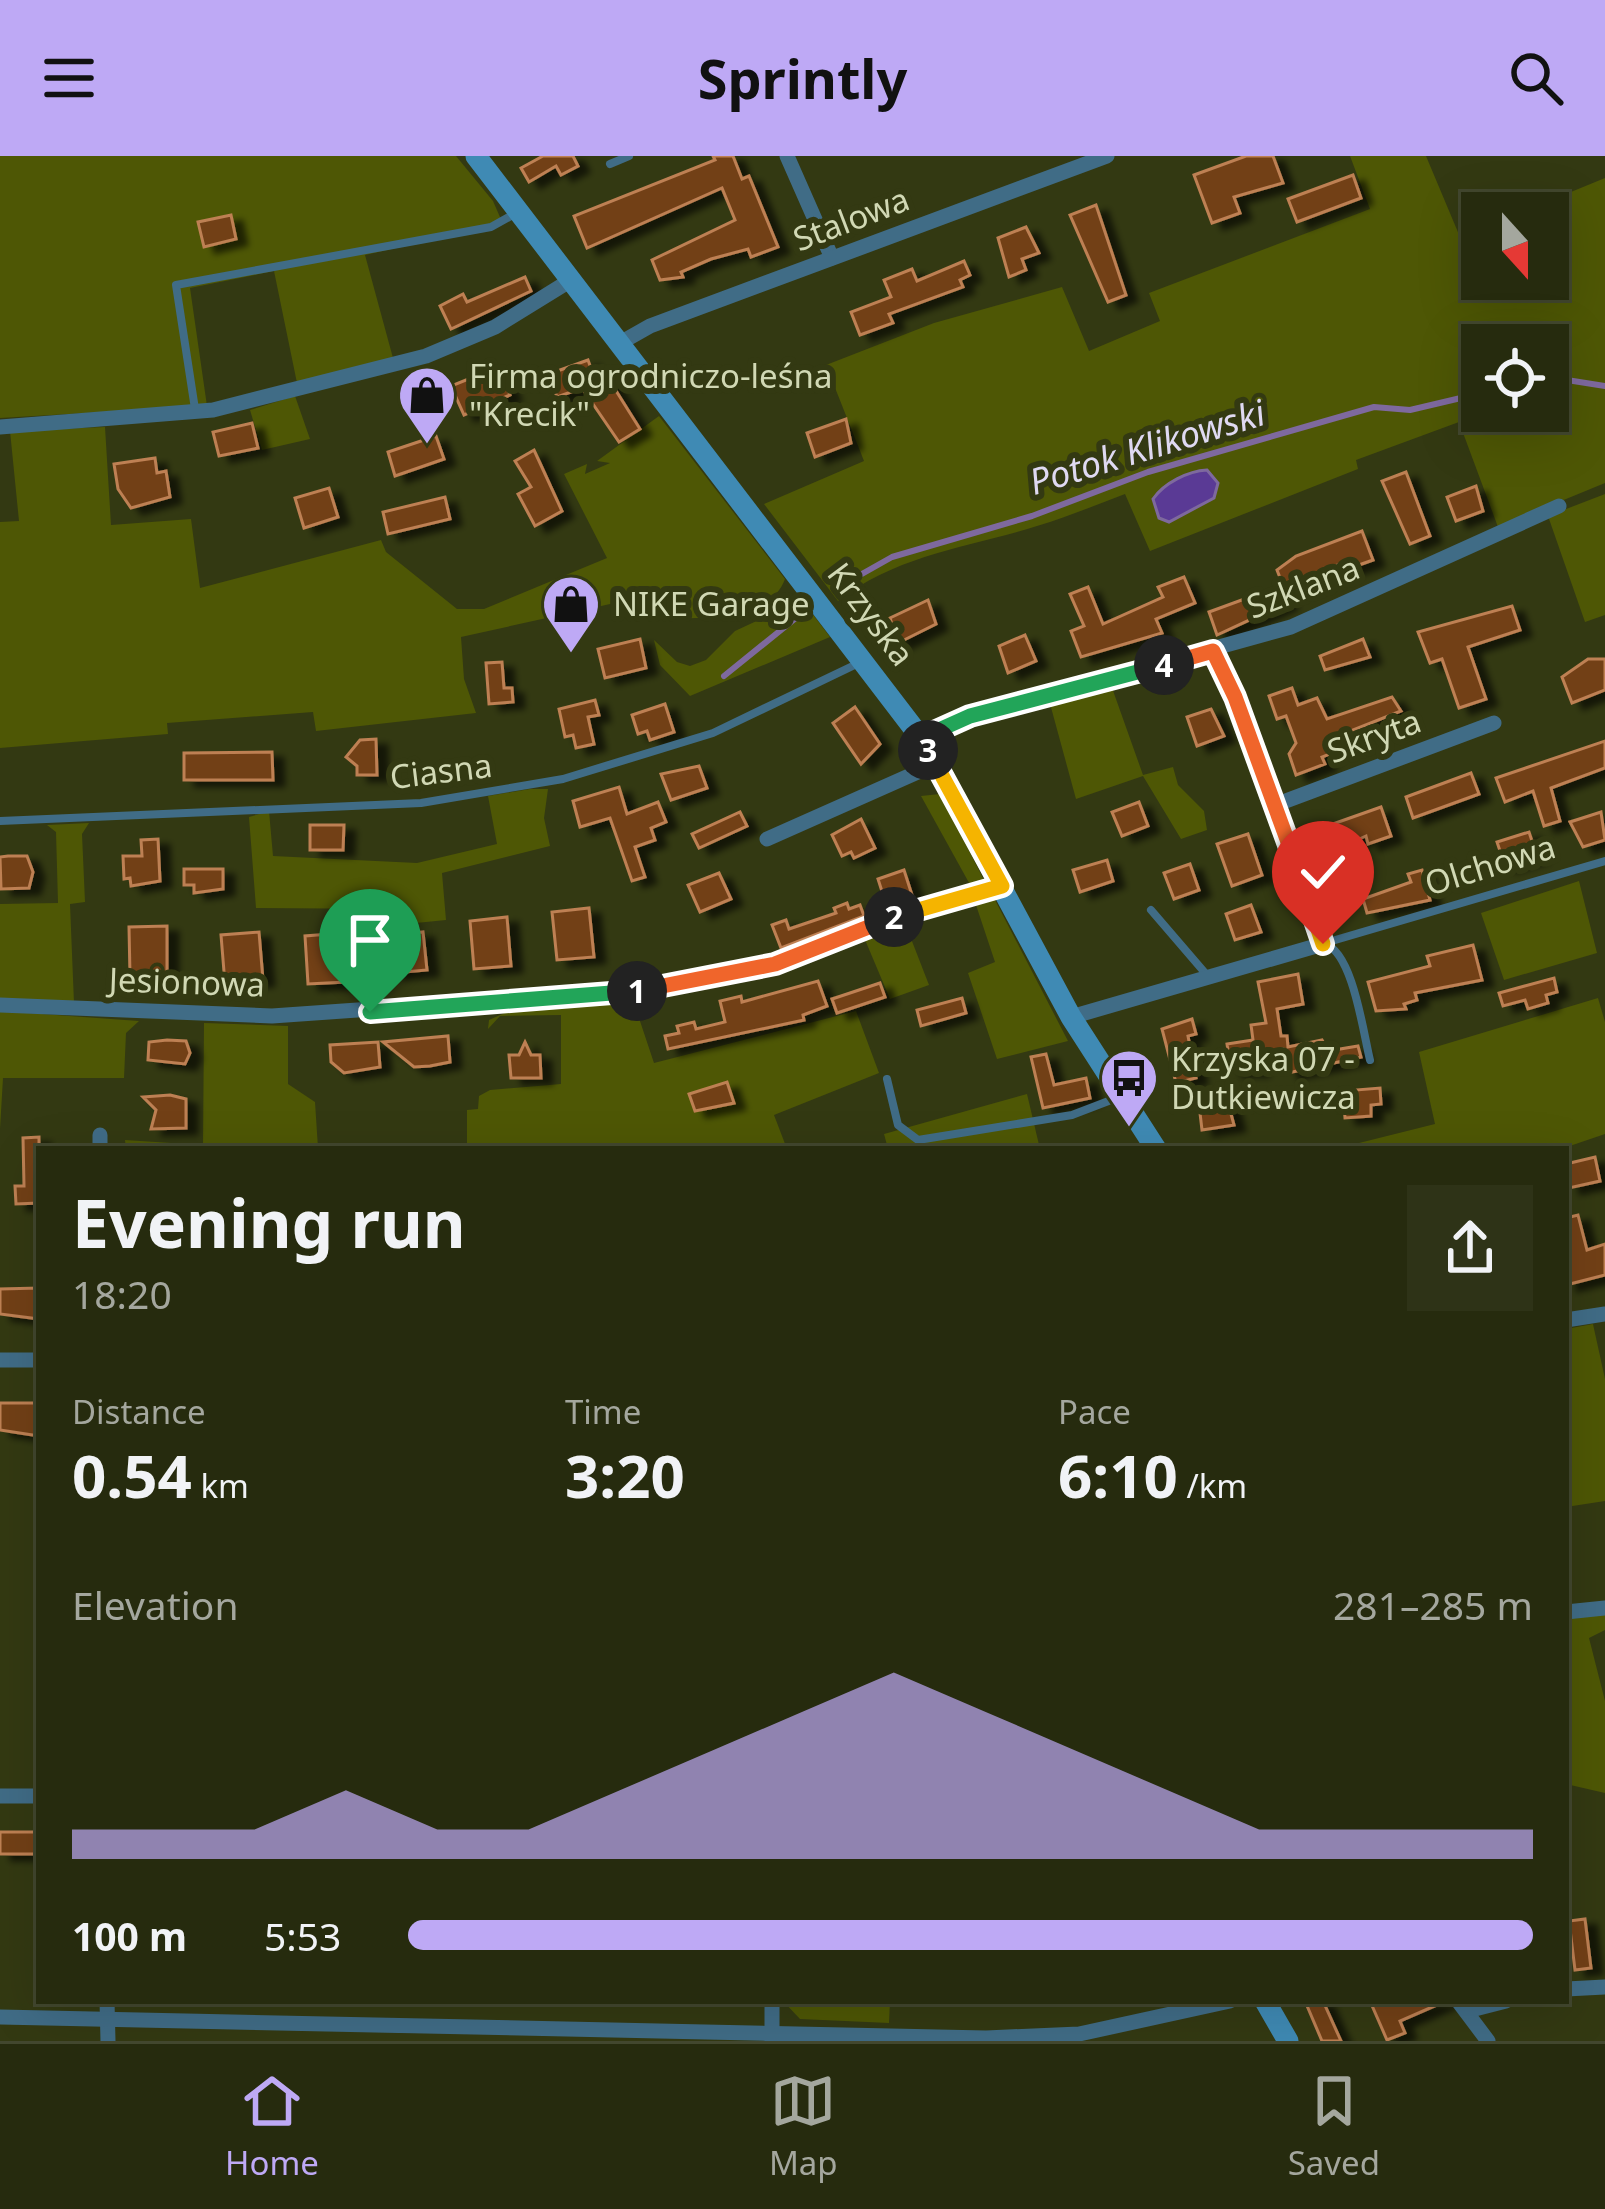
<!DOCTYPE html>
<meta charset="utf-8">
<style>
:root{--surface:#262b0e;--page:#2e3317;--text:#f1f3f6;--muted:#a4a79e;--line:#42472e;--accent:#bea9f5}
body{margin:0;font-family:"Noto Sans",sans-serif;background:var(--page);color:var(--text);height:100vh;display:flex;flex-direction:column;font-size:45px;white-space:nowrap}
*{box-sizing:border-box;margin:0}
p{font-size:39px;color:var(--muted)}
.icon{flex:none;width:66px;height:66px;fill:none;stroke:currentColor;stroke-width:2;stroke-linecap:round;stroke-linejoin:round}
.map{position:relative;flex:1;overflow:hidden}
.side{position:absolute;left:36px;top:990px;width:1533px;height:858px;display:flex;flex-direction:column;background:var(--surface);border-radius:0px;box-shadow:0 12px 48px #0002,0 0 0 3px var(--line)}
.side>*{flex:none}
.needle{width:78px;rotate:159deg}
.buttons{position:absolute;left:1461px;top:36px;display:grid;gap:24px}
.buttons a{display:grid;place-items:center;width:108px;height:108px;border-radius:0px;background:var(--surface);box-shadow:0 12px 48px #0002,0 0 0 3px var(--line);font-size:60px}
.pin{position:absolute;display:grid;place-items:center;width:102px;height:102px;color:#fff;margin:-123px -51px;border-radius:50% 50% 50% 0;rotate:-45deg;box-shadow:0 0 12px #0007}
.pin .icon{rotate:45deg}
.km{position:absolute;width:60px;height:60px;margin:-30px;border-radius:50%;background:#222;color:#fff;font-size:33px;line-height:60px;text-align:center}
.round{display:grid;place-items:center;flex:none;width:126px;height:126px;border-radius:0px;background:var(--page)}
.headline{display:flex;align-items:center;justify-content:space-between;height:204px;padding:0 36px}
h1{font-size:66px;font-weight:700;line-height:90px}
.stats{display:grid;grid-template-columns:repeat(3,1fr);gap:18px;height:204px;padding:12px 36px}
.stats div{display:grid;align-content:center}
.stats b{font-size:60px;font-weight:700}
.stats small{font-size:33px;font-weight:400}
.stats p{font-size:33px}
.chart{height:336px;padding:24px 36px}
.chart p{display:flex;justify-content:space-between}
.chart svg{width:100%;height:216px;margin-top:12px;fill:var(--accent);opacity:.7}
ul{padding:0 36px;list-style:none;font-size:39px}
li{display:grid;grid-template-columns:192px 144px 1fr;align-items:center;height:90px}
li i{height:30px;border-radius:15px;background:var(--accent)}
header{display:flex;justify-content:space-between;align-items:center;height:156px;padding:0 36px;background:var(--accent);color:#111;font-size:54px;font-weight:700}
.tabs{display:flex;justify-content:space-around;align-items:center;height:168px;border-top:3px solid var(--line);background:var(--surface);font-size:33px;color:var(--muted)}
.tabs a{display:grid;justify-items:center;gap:6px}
.tabs .active{color:var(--accent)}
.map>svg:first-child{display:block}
</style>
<header><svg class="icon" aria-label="menu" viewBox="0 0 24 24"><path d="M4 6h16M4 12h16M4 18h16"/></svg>Sprintly<svg class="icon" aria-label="search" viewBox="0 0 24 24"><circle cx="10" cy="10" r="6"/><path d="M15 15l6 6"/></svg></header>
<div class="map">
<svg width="1605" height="1885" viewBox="0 0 1605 1885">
<defs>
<filter id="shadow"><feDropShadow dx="11" dy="6" stdDeviation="3" flood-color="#0009"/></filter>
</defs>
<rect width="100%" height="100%" fill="#333912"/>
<!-- green -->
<g fill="#4e5705" fill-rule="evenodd">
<polygon points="0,0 456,0 493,45 503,68 365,99 393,202 297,227 274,115 190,132 207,250 0,262"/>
<path d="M1350 0H1426L1460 81 1482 73V123H1548V57H1520L1605 22V327L1498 371 1459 266 1356 304 1358 313 1150 395 1125 338C1096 349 1067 361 1037 370 967 392 898 398 838 445L764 348 864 305 826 209 934 167 1062 131 1089 195 1160 165 1149 137 1370 53ZM1482 189H1548V255H1482Z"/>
<polygon points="295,240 310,283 262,294 250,254"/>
<path d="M659 260 785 423C769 468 687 463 648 461L642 441 461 481 464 523 476 557 316 575 313 556 167 567 168 578 0 592V366L19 365 10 275 105 271 111 369 191 363 200 432 381 384 386 396 457 453H484L607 402 564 318 587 308 585 318 610 307 597 305Z"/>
<polygon points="1605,338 1605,459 1585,466 1548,360"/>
<polygon points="802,444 830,481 690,540 660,509 654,484 677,506 690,510 706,504 735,475"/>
<polygon points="1111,529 1143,619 1173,611 1178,629 1204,655 1207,674 1181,683 1143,620 1076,643 1049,544"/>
<polygon points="530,633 548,633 544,662 550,690 442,717 446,764 406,768 402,753 256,752 249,661 269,655 273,700 417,707 497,688 488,640"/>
<polygon points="940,638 985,726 973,734 921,640"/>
<polygon points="89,667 82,678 85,746 70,748 74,847 0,845 0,748 58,747 56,676 47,669"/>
<polygon points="1579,725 1597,797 1504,824 1481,757"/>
<polygon points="989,740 994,742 1068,885 997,903 968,817 995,806 974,743"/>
<polygon points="903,762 929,829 890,843 863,779"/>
<polygon points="632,841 654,907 856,855 879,917 774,959 787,993 126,993 125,984 203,989 204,867 288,870 288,928 315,946 318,992 467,992 467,954 478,953 479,940 490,934 561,928 561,859 500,860 488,873 489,864 509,855"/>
<polygon points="1598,842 1605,866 1605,978 1561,993 1335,993 1435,968 1419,896"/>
<polygon points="0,855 139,865 126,877 124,922 3,922 0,973"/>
<polygon points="1027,938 1040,993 874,993 887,989 884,978"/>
<polygon points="1593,1168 1605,1223 1605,1345 1566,1351 1566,1173"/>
<polygon points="1605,1457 1605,1474 1589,1482 1605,1545 1605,1637 1566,1628 1566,1460"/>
<polygon points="783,1845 890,1845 889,1867 800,1863"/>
</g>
<!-- water -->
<path fill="#5a3a95" stroke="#7e699e" stroke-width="3" d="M1207 314 1218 327 1214 342 1169 366 1159 362 1153 343C1164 327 1188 315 1207 314Z"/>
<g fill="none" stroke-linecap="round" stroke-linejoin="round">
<!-- stream -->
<g stroke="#7e699e" stroke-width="6">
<polyline points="1548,221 1605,230"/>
<polyline points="837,432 892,401 1032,360 1148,316 1374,251 1410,254 1482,237"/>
<polyline points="724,520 807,453"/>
</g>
</g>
<!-- building -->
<g fill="#724119" stroke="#be8053" stroke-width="3" filter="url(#shadow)">
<polygon points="543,0 573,0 578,10 561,19 556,10 529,26 521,12"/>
<polygon points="713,0 733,0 742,23 749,20 778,91 751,101 748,93 711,103 681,116 683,121 660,124 652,104 735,64 722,32 587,92 574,60 715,4"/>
<polygon points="1246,0 1273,0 1283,27 1234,41 1240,57 1212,67 1194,19"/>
<polygon points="1353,19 1361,42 1297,66 1288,43"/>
<polygon points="1096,49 1126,139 1108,146 1070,59"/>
<polygon points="231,59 236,83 204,91 198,66"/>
<polygon points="1026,71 1039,97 1022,103 1026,114 1009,121 998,82"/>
<polygon points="964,105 970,119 960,124 963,131 889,158 893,167 860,179 851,156 891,141 884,124 912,113 917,125"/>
<polygon points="525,121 531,135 451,173 440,150 463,138 467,146"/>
<polygon points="588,204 597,229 608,222 640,273 619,286 582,232 557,241 549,218"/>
<polygon points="498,211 510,239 464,259 451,230"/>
<polygon points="846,263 851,287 815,301 807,277"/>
<polygon points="252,267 258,292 219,300 213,276"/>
<polygon points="436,280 444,303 395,320 388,296"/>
<polygon points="534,294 562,355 535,370 518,338 531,331 515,305"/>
<polygon points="155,302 157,317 166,315 170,341 131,352 118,333 114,308"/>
<polygon points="1406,316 1430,380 1410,388 1382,325"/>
<polygon points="1476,330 1483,355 1456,365 1447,341"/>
<polygon points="329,332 338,361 304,372 295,342"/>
<polygon points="445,341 450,363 388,378 383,356"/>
<polygon points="1362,375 1373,404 1342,415 1339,408 1286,437 1277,414 1296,400"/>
<polygon points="1184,421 1195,447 1156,463 1162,477 1081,501 1071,475 1084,470 1070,438 1088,431 1103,468 1163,441 1158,431"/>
<polygon points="1280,430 1286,447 1217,479 1209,456"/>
<polygon points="928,444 936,468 898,487 890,462"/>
<polygon points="1512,450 1520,474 1468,491 1486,543 1459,552 1442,503 1430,507 1418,476"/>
<polygon points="1025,479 1036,505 1008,517 999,490"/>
<polygon points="640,483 646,512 605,522 598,493"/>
<polygon points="1363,483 1370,501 1325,514 1320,500"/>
<polygon points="1588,503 1605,503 1605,534 1572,547 1562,521"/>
<polygon points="502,506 504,532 512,532 513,546 489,548 486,507"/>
<polygon points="1292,532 1298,549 1317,542 1327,563 1392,541 1401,555 1325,585 1330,598 1322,601 1325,608 1296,619 1289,598 1296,587 1286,560 1277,563 1269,540"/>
<polygon points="595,544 599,559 588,561 594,588 576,592 573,579 565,581 559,553"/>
<polygon points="665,548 674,576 650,584 647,575 638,578 632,559"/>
<polygon points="855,551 880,588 861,608 833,567"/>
<polygon points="1211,553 1224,580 1197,590 1187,561"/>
<polygon points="376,583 377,619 357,619 357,610 346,601 360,584"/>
<polygon points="1605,585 1605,612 1551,632 1560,665 1544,670 1533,635 1505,646 1496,622"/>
<polygon points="272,596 273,624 184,624 184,597"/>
<polygon points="699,610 707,632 671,644 661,618"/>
<polygon points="1471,617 1479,638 1413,662 1406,641"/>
<polygon points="619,631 627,658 658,646 666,666 651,672 655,684 635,691 645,721 632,725 610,662 580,671 573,645"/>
<polygon points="1139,646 1148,670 1122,680 1112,656"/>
<polygon points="1381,651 1391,680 1368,688 1366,680 1321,700 1313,675"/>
<polygon points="740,656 747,670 699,692 692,678"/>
<polygon points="1601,656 1605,684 1583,691 1570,666"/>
<polygon points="861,663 875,692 854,702 851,696 842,700 832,679"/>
<polygon points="310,669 344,669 343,694 310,694"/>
<polygon points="1529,676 1537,700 1505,710 1497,686"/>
<polygon points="1248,678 1262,719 1232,730 1217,688"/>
<polygon points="158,683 160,725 131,730 130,722 124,723 123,700 142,700 141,684"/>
<polygon points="8,700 27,700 33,716 29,732 1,733 0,701"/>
<polygon points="1107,704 1113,725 1080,736 1073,714"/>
<polygon points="1190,708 1199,734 1174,743 1164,717"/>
<polygon points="184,713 223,713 223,733 194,737 194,729 184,729"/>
<polygon points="904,714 912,739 886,748 878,723"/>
<polygon points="1422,714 1430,744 1367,757 1363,743 1411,726 1408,718"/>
<polygon points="719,717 731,743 700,756 688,729"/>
<polygon points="847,747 849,753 860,749 864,760 781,792 772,769 786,764 789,773 836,757 834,752"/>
<polygon points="1251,749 1261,776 1235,784 1226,758"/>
<polygon points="589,752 594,801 557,804 552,756"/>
<polygon points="507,761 511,810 474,813 470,765"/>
<polygon points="167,770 167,819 130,820 129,771"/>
<polygon points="259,776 263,824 225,828 221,779"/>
<polygon points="423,776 427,814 393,817 390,779"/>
<polygon points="342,777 346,826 308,828 305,780"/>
<polygon points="1473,789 1482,824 1415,837 1417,844 1404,848 1406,853 1376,855 1368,826 1430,810 1427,800"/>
<polygon points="1298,818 1303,848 1277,853 1281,880 1287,880 1288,891 1322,884 1328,895 1358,890 1361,901 1288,917 1283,893 1256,898 1258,914 1231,914 1227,888 1253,884 1251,869 1266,867 1258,826"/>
<polygon points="1554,822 1557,836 1546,839 1548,847 1528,853 1525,844 1503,850 1499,837"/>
<polygon points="818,825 827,850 803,859 804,864 668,893 665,880 679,877 677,870 694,866 696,873 725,866 720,845 741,840 742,846"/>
<polygon points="880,827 885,841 837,857 832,843"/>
<polygon points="962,842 966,857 921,870 917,854"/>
<polygon points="1192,863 1196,878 1188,880 1196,922 1176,927 1162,873"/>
<polygon points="448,880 450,906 430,910 414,911 383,886"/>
<polygon points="167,884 186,885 190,897 185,908 148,904 149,886"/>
<polygon points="378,886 380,911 344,917 331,906 330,889"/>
<polygon points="525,886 531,899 540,899 541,922 511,922 509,899 519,899"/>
<polygon points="1046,898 1054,929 1086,922 1090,942 1043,952 1031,901"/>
<polygon points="727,926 734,947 695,955 689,938"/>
<polygon points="1380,932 1381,948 1371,949 1371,960 1345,962 1343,935"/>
<polygon points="170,939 186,943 186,972 151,973 156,954 143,941"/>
<polygon points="1227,943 1234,969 1202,974 1200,957 1208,956 1207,945"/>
<polygon points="39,981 39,1047 16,1048 15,1030 24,1030 23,982"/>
<polygon points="1595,1001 1600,1025 1569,1032 1566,1008"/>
<polygon points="1578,1059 1587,1094 1605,1088 1605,1119 1566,1129 1566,1062"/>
<polygon points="39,1132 39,1163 0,1158 0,1133"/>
<polygon points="0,1247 39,1247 39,1280 0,1274"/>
<rect x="0" y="1676" width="39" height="22"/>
<polygon points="1585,1763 1591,1812 1575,1814 1569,1765"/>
<polygon points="1305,1845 1323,1845 1341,1885 1322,1885"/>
<polygon points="1370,1845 1446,1845 1400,1865 1405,1877 1387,1884"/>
</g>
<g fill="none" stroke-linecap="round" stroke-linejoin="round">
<!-- lane -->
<g stroke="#406c86" stroke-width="8">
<polyline points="610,8 629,0"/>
<polyline points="195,253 176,129 491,71 518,56"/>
<polyline points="0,665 421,647 563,623 713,577 861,506"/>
<polyline points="1151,754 1206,818"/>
<polyline points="1325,787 1605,705"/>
<path d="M1325 788C1353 797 1363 876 1370 904"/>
<polyline points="887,923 898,969 918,984 1072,959 1119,941"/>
<polyline points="102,991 126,993"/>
</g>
<!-- street -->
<g stroke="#406c86" stroke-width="15">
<polyline points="787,0 832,102"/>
<polyline points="620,187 650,170 1107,0"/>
<polyline points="0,271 213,254 426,200 495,171 571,124"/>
<polyline points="921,582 970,560 1291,471 1559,350"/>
<polyline points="1275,649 1494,567"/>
<polyline points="767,683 936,608"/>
<polyline points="0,849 272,860 671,832 775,808 889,763 1002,730"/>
<polyline points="1071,861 1323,788 1235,541 1213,495"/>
<polyline points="100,979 100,993"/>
<polyline points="1566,1164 1605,1158"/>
<polyline points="0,1204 39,1204"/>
<polyline points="1566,1456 1605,1452"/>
<polyline points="0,1640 39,1640"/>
<polyline points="1566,1833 1605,1831"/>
<polyline points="107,1845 108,1885"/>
<polyline points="1458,1845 1488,1885"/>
<polyline points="1467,1855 1506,1845"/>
<polyline points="0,1861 986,1882 1079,1878 1230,1845"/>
<polyline points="772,1884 772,1845"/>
</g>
<!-- secondary -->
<g stroke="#3f8ab4" stroke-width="21">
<polyline points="476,0 921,582 1071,861 1156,993"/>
<polyline points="1265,1845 1288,1885"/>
</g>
</g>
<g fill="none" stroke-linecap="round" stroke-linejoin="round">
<defs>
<polyline id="split-1" points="370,856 637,835"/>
<polyline id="split-2" points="637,835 775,808 894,761"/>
<polyline id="split-3" points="894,761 1002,730 928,594"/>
<polyline id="split-4" points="928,594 921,582 970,560 1164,509"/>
<polyline id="split-5" points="1164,509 1213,495 1235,541 1292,697"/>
<polyline id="split-6" points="1292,697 1323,788"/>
</defs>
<!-- split-1 casing -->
<use href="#split-1" stroke="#fff" stroke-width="24"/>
<!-- split-2 casing -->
<use href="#split-2" stroke="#fff" stroke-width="24"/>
<!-- split-3 casing -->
<use href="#split-3" stroke="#fff" stroke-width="24"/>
<!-- split-4 casing -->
<use href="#split-4" stroke="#fff" stroke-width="24"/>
<!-- split-5 casing -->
<use href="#split-5" stroke="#fff" stroke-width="24"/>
<!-- split-6 casing -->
<use href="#split-6" stroke="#fff" stroke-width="24"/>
<!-- split-1 -->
<use href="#split-1" stroke="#22a559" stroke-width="15"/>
<!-- split-2 -->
<use href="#split-2" stroke="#f0652b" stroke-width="15"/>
<!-- split-3 -->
<use href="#split-3" stroke="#f5b400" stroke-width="15"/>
<!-- split-4 -->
<use href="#split-4" stroke="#22a559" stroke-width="15"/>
<!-- split-5 -->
<use href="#split-5" stroke="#f0652b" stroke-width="15"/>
<!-- split-6 -->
<use href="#split-6" stroke="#f5b400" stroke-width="15"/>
</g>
<!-- icons -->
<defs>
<symbol id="shop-pin" viewBox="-11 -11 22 30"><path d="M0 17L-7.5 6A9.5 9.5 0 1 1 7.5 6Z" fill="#bea9f5" stroke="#333912"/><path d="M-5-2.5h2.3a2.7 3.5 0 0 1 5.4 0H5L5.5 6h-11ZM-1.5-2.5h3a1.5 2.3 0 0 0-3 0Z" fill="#111"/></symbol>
<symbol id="bus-pin" viewBox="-11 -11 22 30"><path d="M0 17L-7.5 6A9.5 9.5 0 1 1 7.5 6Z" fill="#bea9f5" stroke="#333912"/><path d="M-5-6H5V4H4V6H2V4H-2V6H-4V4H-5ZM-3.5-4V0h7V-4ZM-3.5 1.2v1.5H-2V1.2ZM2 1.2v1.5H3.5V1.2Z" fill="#111"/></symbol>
</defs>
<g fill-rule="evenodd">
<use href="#shop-pin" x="394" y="206" width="66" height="90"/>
<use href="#shop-pin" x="538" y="415" width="66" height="90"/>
<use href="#bus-pin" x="1096" y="889" width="66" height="90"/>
</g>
<g text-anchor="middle" stroke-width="12" stroke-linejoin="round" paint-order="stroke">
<!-- street labels -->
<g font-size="33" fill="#d1d8b4" stroke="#333912">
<text transform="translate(851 63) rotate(-21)" y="12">Stalowa</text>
<text transform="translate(1303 431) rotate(-21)" y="12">Szklana</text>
<text transform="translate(871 458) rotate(53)" y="12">Krzyska</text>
<text transform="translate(1374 580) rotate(-20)" y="12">Skryta</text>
<text transform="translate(441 615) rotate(-7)" y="12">Ciasna</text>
<text transform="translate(1490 709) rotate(-17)" y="12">Olchowa</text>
<text transform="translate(187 826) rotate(2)" y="12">Jesionowa</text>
</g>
<!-- poi labels -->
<g font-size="33" fill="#d1d8b4" stroke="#333912" text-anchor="start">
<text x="469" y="232">Firma ogrodniczo-leśna<tspan x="469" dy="38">"Krecik"</tspan></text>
<text x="613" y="460">NIKE Garage</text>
<text x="1171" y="915">Krzyska 07 -<tspan x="1171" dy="38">Dutkiewicza</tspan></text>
</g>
<!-- water labels -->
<g font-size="36" font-style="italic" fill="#dfd9f2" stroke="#333912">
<text transform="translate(1147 291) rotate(-17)" y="13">Potok Klikowski</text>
</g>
</g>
</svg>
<div class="buttons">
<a><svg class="needle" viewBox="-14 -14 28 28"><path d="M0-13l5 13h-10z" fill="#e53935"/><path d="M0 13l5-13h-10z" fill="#a4a79e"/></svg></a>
<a><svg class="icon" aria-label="locate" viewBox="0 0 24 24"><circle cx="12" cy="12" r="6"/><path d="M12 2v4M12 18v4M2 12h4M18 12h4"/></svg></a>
</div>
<div class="pin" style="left:370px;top:856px;background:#1e9e55"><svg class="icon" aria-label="arrive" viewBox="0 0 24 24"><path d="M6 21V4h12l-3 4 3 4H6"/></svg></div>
<div class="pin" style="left:1323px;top:788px;background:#d93025"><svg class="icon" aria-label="check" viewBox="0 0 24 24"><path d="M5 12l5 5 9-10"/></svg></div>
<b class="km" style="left:637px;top:835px">1</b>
<b class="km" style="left:894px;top:761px">2</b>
<b class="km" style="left:928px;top:594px">3</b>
<b class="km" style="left:1164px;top:509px">4</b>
<section class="side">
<div class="headline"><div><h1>Evening run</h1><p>18:20</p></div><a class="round"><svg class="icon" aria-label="share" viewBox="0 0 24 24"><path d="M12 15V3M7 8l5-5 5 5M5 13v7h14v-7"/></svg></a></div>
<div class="stats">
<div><p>Distance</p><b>0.54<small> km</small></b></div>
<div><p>Time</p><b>3:20</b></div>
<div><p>Pace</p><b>6:10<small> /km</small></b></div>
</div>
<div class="chart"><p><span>Elevation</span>281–285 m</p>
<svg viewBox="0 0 160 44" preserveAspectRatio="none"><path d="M0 44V38L10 38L20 38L30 30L40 38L50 38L60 30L70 22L80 14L90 6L100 14L110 22L120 30L130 38L140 38L150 38L160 38V44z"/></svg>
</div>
<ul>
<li><b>100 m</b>5:53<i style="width:100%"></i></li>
</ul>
</section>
</div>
<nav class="tabs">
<a class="active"><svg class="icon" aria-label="home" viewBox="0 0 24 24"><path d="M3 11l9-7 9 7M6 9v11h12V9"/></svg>Home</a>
<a><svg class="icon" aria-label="map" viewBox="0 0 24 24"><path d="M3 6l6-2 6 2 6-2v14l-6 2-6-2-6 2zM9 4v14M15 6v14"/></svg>Map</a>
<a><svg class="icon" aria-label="saved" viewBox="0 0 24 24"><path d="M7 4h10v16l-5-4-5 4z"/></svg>Saved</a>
</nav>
